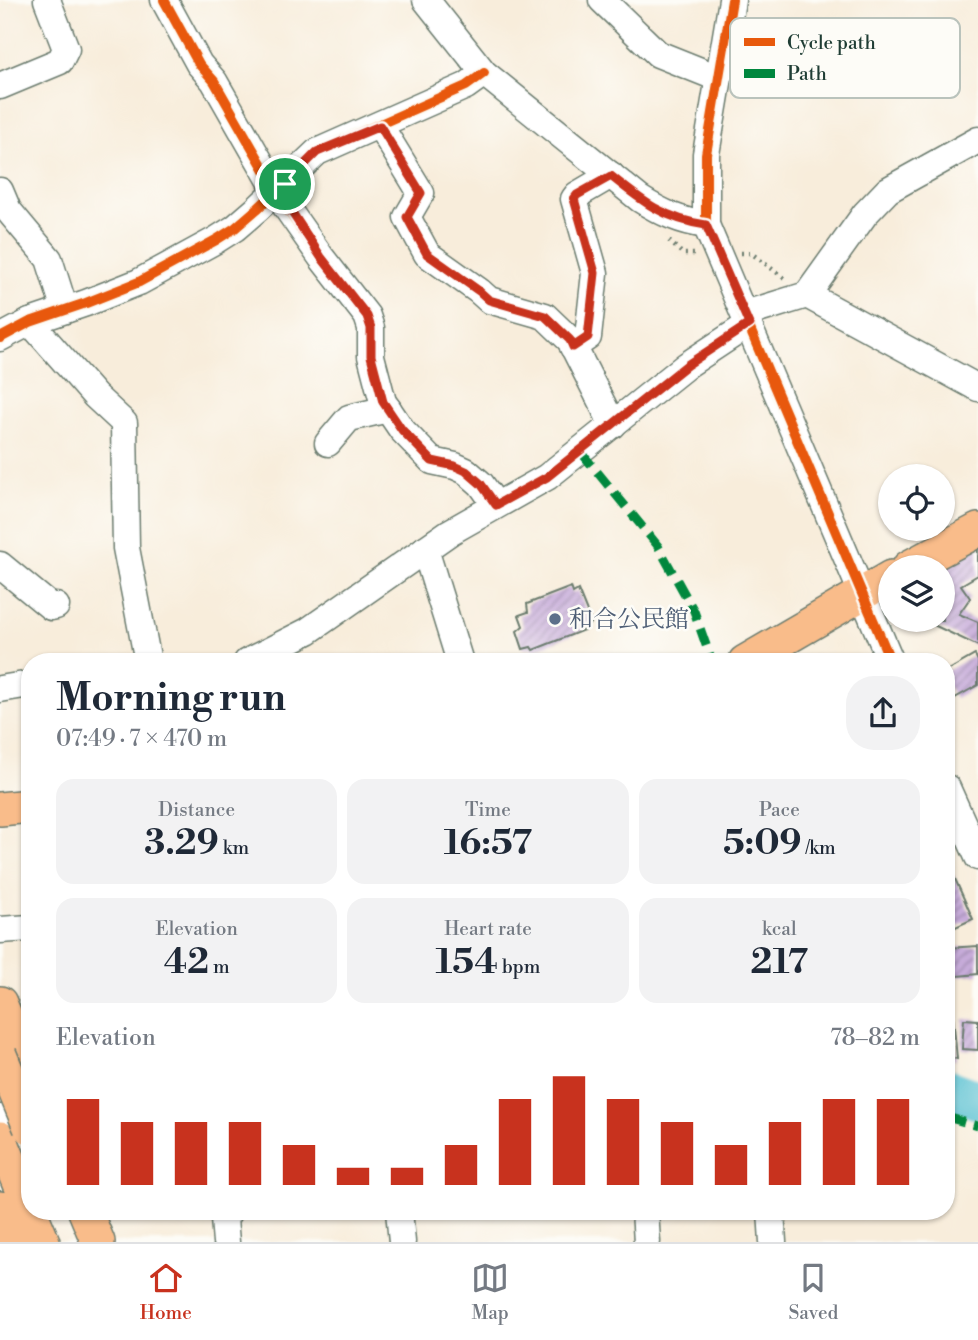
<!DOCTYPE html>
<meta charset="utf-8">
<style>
:root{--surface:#fff;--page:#f2f2f3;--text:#1f2937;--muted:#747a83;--line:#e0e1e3;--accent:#c8321e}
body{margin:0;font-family:"Libre Bodoni","Noto Serif JP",serif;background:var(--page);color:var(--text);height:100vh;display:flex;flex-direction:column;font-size:26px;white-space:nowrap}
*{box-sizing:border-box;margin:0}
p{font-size:23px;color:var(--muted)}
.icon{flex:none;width:38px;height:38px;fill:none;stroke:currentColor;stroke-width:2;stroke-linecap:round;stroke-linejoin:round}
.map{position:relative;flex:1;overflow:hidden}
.details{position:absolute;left:21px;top:653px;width:934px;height:567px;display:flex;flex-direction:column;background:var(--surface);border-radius:28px;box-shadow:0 2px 5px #0004}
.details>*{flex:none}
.fabs{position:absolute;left:878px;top:464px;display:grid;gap:14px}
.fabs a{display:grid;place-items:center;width:77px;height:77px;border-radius:50%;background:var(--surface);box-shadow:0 2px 5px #0004;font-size:35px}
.pin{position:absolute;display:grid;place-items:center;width:60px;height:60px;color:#fff;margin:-30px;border:4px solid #fff;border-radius:50%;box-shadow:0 2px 7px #0007}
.round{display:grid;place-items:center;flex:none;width:74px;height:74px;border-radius:28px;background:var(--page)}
.summary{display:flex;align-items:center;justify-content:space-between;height:119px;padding:0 35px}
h1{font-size:38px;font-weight:800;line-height:52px}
.figures{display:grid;grid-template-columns:repeat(3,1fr);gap:10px;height:119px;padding:7px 35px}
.figures div{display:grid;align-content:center;border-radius:18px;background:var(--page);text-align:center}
.figures b{font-size:35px;font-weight:800}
.figures small{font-size:19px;font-weight:400}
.figures p{font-size:19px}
.chart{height:196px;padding:14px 35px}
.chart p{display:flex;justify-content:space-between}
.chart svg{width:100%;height:126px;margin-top:7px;stroke:var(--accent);stroke-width:6}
.tab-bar{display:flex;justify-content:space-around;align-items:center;height:98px;border-top:2px solid var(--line);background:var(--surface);font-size:19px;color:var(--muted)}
.tab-bar a{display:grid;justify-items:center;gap:4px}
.tab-bar .current{color:var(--accent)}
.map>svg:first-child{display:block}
</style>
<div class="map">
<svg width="978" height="1242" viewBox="0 0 978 1242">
<defs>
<pattern id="building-hatch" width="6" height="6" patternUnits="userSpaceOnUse" patternTransform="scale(1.75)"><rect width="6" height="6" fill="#c7acda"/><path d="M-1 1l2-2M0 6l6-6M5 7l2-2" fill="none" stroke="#a18db2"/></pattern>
</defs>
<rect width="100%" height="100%" fill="#fdfcf7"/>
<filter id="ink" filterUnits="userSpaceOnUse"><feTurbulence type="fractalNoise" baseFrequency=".0143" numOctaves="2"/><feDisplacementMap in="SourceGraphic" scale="14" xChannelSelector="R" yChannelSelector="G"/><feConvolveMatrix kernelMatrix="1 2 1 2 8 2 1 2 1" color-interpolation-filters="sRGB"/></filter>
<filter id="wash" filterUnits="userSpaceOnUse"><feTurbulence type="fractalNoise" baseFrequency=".00686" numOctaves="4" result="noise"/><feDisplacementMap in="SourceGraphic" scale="28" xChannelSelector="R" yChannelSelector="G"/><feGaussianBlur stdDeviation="1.57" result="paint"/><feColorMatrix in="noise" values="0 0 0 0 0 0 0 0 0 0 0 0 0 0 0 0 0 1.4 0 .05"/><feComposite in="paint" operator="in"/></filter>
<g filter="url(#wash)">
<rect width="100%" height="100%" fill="#f8eddb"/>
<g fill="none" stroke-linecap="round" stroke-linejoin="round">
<!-- river -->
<polyline stroke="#56c0d1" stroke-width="40" points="947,1089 978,1100"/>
</g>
<g id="blocks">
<!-- building -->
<g fill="url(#building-hatch)">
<polygon points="978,546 978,575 961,585 970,598 959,614 978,622 978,646 923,620 943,620 943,568"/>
<polygon points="571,587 573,593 578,590 591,622 584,630 533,650 531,647 523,649 517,631 523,626 519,615 528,612 527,604"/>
<polygon points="975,655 978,661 978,685 955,698 947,684 947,671"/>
<polygon points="947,861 973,919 947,931"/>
<polygon points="978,946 978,974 947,977 947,948"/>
<polygon points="953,1016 957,1059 947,1057 947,1017"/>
<polygon points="964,1019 978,1020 978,1050 962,1049"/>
</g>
</g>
</g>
<g filter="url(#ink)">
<use href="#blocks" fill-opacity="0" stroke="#6b7b6e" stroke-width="2"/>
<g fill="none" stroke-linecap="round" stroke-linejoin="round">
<defs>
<g id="minor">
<polyline points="164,0 199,64 214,81 286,207 321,257 367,316 371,328 371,356 383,402 402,430 432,461 455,466 466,471 481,484 496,505"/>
<path d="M426 0 484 73 640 199C662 213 680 221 706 225"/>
<polyline points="602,0 658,54 718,78"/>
<polyline points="732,0 706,154 706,225 891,662"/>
<polyline points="0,86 60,61 66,49 47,0"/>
<polyline points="380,126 421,193 407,217 427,254 479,291 489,300 545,316 570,340 613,425"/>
<polyline points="0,191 8,210 49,259 65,310"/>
<polyline points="807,295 978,388"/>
<polyline points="745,314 807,295 865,214 888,190 978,140"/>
<polyline points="30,322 95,396 124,423 126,548 148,662"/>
<polyline points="0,338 30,322 86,303 139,282 216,240 235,228 257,209 317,152 466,86 484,73"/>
<polyline points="573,347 588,337 595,273 574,199 577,195 611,175"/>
<polyline points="328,443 349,418 388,409"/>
<polyline points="425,549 460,662"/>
<polyline points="0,565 51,607 56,606"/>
<polyline points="247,662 308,631 450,532 547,477 687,365 749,324"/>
<polyline points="0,689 30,684"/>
<polyline points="947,788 978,857"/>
<polyline points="0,930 30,928"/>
<polyline points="0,1118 30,1118"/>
<polyline points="399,1211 402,1242"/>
<polyline points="645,1211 647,1242"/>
<polyline points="771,1211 773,1242"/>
<polyline points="226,1242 224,1219 229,1211"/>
</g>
<g id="major">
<polyline points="909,567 978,530"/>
<polyline points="745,662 891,577"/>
<polyline points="0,809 30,806"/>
<polyline points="0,1003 30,1075"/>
<polyline points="0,1138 30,1210"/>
<polyline points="0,1208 13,1242"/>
<polyline points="30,1211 43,1242"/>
<polyline points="85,1211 98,1242"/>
</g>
</defs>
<!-- minor casing -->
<use href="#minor" stroke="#6b7b6e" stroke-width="29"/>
<!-- major casing -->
<use href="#major" stroke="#6b7b6e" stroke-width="36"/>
<!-- path -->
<g stroke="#6b7b6e" stroke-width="4.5" stroke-dasharray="2 5" stroke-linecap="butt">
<polyline points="669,241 683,254 694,254"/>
<polyline points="741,253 751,253 784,278"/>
</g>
<!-- minor -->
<use href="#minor" stroke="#fff" stroke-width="26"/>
<!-- major -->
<use href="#major" stroke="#f9bc8a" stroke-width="33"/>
<defs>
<polyline id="major-bridge" points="0,1055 30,1127"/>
</defs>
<!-- major-bridge casing -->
<use href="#major-bridge" stroke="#6b7b6e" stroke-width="36" stroke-linecap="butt"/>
<!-- major-bridge -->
<use href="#major-bridge" stroke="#f9bc8a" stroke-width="33"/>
<!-- quiet -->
<g stroke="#00873e" stroke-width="9" stroke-dasharray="18 9" stroke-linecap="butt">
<polyline points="580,451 658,546 694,611 712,662"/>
<polyline points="947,1117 978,1126"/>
</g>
<defs>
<g id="cycleway">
<polyline points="164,0 199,64 214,81 286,207 321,257 367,316 371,328 371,356 383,402 402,430 432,461 455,466 466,471 481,484 496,505"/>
<polyline points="732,0 706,154 706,225 891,662"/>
<polyline points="0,338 30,322 86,303 139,282 216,240 235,228 257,209 317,152 466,86 484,73"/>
</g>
</defs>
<!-- cycleway casing -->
<use href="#cycleway" stroke="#fdfcf7" stroke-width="15"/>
<!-- cycleway -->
<use href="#cycleway" stroke="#e8590c" stroke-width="10"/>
</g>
</g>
<g fill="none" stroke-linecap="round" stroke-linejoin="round" filter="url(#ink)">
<defs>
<path id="route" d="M380 126 421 193 407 217 427 254 479 291 489 300 545 316 570 340 573 347 588 337 595 273 574 199 577 195 611 176C642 201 664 219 706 225L749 324 687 365 547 477 496 505 481 484 466 471 455 466 432 461 402 430 383 402 371 356V328L367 316 321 257 278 191 317 152Z"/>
</defs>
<!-- route casing -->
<use href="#route" stroke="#fff" stroke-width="14"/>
<!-- route -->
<use href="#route" stroke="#c8321e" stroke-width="9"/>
</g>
<!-- markers -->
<circle fill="#5c6f8a" stroke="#fdfcf7" stroke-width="2.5" cx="555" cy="619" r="7"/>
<g text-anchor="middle" stroke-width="5" stroke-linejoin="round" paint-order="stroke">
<!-- service labels -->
<g font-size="24" fill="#4e5e75" stroke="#fdfcf7" text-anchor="start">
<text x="569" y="627">和合公民館</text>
</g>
</g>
<!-- legend -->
<rect x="730" y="18" width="230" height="80" rx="10" fill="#fdfcf7" stroke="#bac3bc" stroke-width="2"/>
<rect x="744" y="38" width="31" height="8" fill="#e8590c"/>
<rect x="744" y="69" width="31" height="9" fill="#00873e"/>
<g font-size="19" fill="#1f3d34">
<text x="787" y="49">Cycle path</text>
<text x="787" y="80">Path</text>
</g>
</svg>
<div class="fabs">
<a><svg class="icon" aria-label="locate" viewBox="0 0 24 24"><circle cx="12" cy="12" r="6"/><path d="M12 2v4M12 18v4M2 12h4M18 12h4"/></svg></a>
<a><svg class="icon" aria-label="layers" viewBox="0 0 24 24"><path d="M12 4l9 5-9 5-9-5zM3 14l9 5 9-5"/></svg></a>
</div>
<div class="pin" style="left:285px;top:184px;background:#1e9e55"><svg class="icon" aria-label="arrive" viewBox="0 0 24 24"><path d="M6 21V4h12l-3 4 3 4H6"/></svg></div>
<section class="details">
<div class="summary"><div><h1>Morning run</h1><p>07:49 · 7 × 470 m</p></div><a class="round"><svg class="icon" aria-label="share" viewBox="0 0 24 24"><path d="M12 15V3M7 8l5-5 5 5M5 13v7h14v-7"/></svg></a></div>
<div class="figures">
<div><p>Distance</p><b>3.29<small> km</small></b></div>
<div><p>Time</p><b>16:57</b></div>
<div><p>Pace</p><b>5:09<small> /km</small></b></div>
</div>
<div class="figures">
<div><p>Elevation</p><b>42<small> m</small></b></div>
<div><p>Heart rate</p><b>154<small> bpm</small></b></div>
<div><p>kcal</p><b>217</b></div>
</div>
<div class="chart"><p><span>Elevation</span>78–82 m</p>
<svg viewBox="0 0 160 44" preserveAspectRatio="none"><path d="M5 44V14M15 44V22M25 44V22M35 44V22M45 44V30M55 44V38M65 44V38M75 44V30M85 44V14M95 44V6M105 44V14M115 44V22M125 44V30M135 44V22M145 44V14M155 44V14"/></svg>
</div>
</section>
</div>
<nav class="tab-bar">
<a class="current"><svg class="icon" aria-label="home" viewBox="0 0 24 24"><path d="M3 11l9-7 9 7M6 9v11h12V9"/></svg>Home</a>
<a><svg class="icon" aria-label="map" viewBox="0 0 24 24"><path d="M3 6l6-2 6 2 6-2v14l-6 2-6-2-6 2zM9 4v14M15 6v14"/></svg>Map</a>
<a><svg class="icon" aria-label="saved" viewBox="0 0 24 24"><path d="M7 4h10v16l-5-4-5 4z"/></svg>Saved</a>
</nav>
